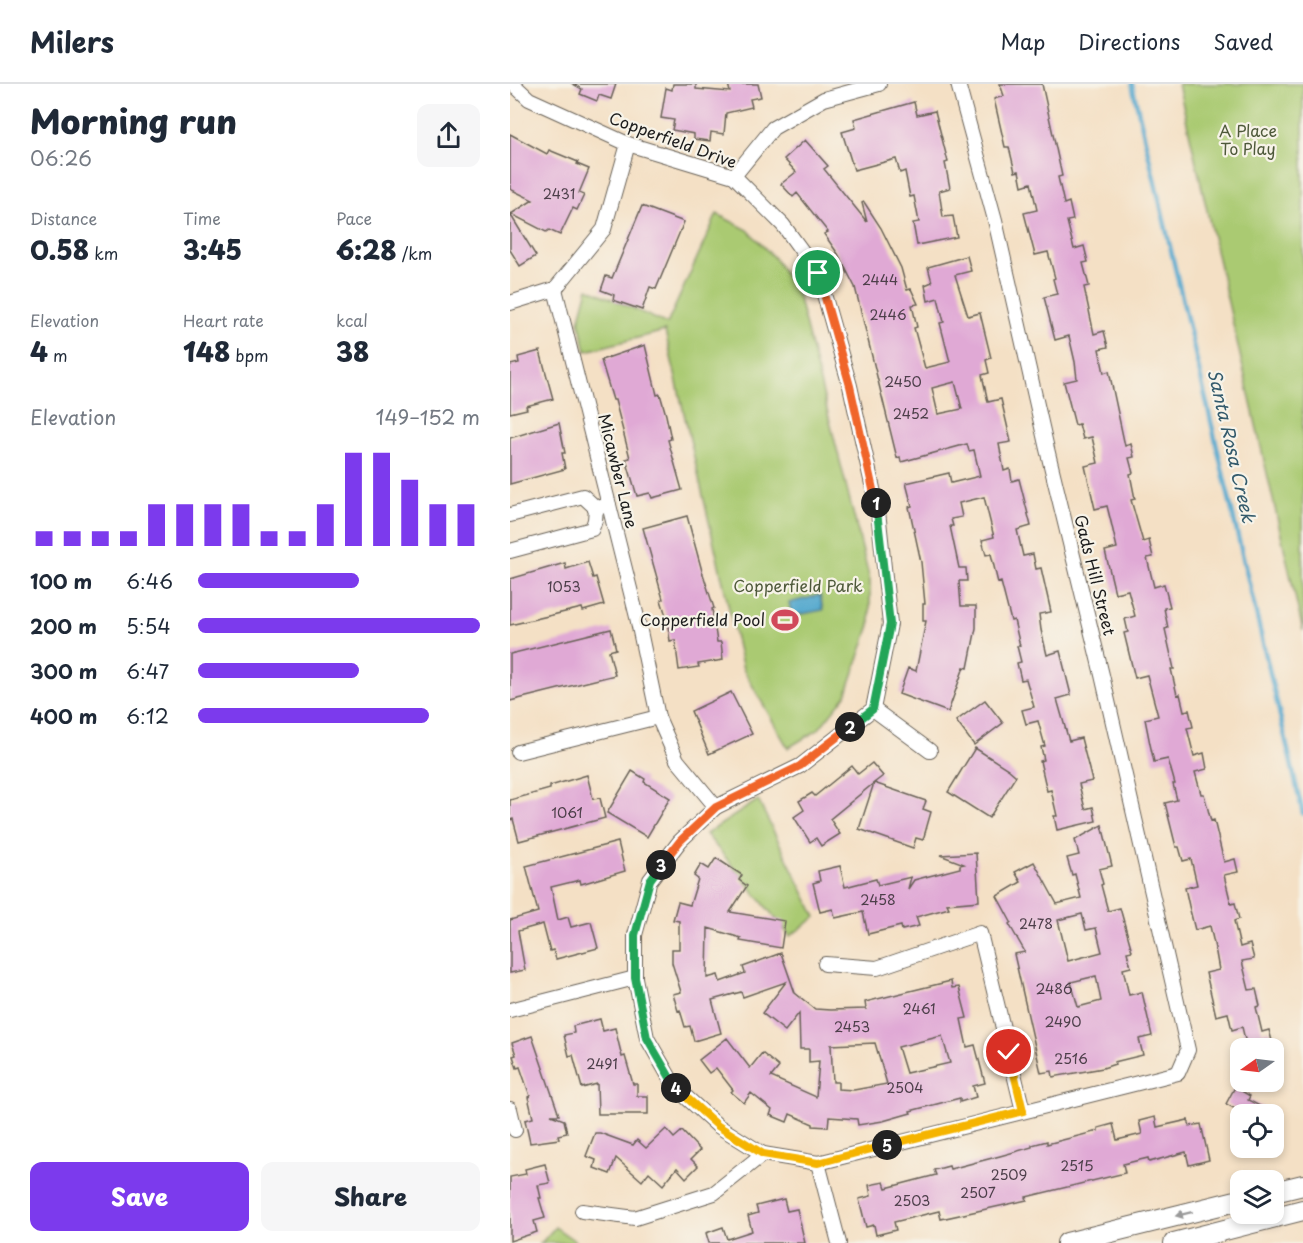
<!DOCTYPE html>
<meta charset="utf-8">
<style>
:root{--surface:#fff;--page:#f6f6f7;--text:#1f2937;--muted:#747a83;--line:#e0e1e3;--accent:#7c3aed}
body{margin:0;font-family:"Playpen Sans",sans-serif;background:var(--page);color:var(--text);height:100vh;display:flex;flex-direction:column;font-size:22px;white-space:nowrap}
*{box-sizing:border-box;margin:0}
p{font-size:20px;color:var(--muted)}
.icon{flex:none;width:33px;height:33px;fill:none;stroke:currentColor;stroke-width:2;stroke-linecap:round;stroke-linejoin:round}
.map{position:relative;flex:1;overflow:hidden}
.sheet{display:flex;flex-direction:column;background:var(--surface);width:510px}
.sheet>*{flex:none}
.needle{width:39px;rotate:256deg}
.fabs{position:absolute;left:720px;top:954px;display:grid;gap:12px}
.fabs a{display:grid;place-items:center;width:54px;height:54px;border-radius:12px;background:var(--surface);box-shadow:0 3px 9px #0003;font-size:30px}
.pin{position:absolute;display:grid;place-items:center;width:51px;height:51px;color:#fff;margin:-26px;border:3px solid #fff;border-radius:50%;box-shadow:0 2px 6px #0007}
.km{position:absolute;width:30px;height:30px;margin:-15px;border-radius:50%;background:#222;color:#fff;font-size:16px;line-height:30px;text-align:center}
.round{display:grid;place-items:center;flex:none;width:63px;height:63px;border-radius:12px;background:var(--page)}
.headline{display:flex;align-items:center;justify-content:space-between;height:102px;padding:0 30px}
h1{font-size:33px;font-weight:800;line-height:45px}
.figures{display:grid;grid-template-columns:repeat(3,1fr);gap:9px;height:102px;padding:6px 30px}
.figures div{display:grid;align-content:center}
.figures b{font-size:26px;font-weight:800}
.figures small{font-size:16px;font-weight:400}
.figures p{font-size:16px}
.chart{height:168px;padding:12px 30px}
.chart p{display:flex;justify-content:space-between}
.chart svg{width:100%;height:108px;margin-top:6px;stroke:var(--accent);stroke-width:6}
.button{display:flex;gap:12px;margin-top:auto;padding:12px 30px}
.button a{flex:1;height:69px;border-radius:12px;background:var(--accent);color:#fff;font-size:24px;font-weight:800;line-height:69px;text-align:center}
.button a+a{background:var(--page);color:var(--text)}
ul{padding:0 30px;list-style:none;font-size:20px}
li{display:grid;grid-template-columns:96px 72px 1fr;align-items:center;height:45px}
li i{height:15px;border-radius:8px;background:var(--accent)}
header{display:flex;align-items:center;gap:36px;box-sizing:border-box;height:84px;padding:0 30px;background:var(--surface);border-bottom:2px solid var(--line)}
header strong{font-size:28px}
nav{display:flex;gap:33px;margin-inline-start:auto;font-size:21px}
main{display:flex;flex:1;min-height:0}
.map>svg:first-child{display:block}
</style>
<header>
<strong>Milers</strong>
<nav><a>Map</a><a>Directions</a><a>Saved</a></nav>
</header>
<main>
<section class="sheet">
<div class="headline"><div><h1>Morning run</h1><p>06:26</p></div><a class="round"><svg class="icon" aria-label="share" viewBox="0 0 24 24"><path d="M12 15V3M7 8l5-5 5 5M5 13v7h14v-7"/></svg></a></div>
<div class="figures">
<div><p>Distance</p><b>0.58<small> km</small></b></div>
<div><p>Time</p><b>3:45</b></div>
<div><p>Pace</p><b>6:28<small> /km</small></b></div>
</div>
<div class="figures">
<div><p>Elevation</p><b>4<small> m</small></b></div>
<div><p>Heart rate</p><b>148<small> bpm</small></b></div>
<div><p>kcal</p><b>38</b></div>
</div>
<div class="chart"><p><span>Elevation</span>149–152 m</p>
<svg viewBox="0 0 160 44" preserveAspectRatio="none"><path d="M5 44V38M15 44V38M25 44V38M35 44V38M45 44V27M55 44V27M65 44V27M75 44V27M85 44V38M95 44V38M105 44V27M115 44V6M125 44V6M135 44V17M145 44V27M155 44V27"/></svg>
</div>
<ul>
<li><b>100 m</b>6:46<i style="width:57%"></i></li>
<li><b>200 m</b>5:54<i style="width:100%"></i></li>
<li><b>300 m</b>6:47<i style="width:57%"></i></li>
<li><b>400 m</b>6:12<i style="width:82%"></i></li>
</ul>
<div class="button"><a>Save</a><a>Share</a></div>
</section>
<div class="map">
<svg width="793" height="1159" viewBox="0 0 793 1159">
<rect width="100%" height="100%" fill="#f7f3e8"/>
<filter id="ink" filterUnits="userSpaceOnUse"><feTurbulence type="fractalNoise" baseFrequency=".0167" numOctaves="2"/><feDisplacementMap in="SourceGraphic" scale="12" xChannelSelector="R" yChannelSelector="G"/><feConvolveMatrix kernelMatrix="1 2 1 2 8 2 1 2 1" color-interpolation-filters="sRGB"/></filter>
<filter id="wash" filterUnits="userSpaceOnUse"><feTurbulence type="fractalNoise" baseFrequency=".008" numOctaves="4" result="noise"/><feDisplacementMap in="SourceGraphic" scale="24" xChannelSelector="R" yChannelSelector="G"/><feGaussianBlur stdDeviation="1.35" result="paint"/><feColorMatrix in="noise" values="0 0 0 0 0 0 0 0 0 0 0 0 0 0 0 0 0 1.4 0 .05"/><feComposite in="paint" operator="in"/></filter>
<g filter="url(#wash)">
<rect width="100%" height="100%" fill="#f4e0c5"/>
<!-- green -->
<g fill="#aaca72" stroke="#637347" stroke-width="1.5">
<polygon points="668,0 793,0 793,547 675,30"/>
<polygon points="207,130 238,146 265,175 288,211 360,496 360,541 336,611 308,646 278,664 233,585 155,247 76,267 69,238 78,204 157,240"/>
<polygon points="248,716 306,833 280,852 196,750"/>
<polygon points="45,1143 65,1157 64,1159 29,1159 32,1158"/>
</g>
<!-- water -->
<polygon fill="#51a7ce" stroke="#366275" stroke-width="1.5" points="310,511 313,526 282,532 279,519"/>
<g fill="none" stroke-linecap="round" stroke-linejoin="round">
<!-- stream -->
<polyline stroke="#51a7ce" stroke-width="4.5" points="622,0 793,730"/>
</g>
<g id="blocks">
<!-- building -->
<g fill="#e0a9d5" fill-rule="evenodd">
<polygon points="63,0 106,0 101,15 89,11 87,17 70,10 72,5"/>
<polygon points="163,0 186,0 186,5 220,8 218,0 248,0 251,13 240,15 242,23 216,29 214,50 201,48 200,57 184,55 184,50 162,46 164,36 151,34 156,4 162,6"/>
<polygon points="490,0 532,0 552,92 548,93 554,120 559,118 563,136 557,137 564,165 574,162 578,178 573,179 579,202 574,203 584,250 594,247 598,263 589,265 594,289 599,287 615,362 621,360 624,373 619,374 623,389 620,390 625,415 621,416 633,458 639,456 643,473 637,474 644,503 654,500 660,523 654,524 658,544 655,545 664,585 661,585 667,611 670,610 674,627 679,626 683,643 677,644 684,672 694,669 697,685 685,688 691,710 694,710 701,737 704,736 714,778 725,775 728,788 714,791 721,820 725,819 729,835 724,837 730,863 740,860 744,875 732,877 739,906 746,905 750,922 746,923 752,948 759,946 764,964 737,964 732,943 722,946 718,929 706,932 696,889 709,886 706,869 700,842 685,846 679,822 675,804 687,801 681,775 673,777 669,763 666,763 655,719 667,716 663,700 665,700 658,675 644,678 640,660 635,635 648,632 637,591 625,594 614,549 618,548 615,535 625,532 618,506 605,509 595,467 607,464 601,438 597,422 585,425 575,382 588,379 582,353 573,355 569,340 565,341 554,298 567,295 565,278 559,252 545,256 534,213 547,210 543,195 545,194 538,168 525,171 514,129 527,126 521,99 512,102 509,87 505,88 499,63 495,63 484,15 494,12"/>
<polygon points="404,18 407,31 425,27 438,78 435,79 440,104 429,107 433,133 443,132 447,153 407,161 403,139 409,138 404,112 400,113 395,87 390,89 386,75 344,86 332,48 346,44 344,35"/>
<polygon points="0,50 37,70 39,66 68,78 67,80 79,85 69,109 74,111 67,126 63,124 50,151 39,146 36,148 1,130 23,116 0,105"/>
<path d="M295 56 318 82 314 85 357 138 352 119 354 118 371 144 391 184 397 206 401 205 408 220 402 221 407 243 404 244 415 284 440 278 430 239 434 238 428 214 418 217 415 201 422 198 418 183 457 172 461 187 445 191 458 232 470 229 481 274 476 276 479 289 472 291 478 318 491 315 501 358 489 360 494 387 500 385 502 397 509 395 521 442 507 446 513 472 523 470 526 485 531 484 541 528 529 530 531 546 537 571 550 567 561 611 547 615 559 657 571 654 582 697 569 700 575 725 583 723 586 737 547 746 544 732H547L541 706 537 707 530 677 534 676 531 663 535 662 528 637 516 640 512 626 524 623 516 595 511 596 507 579 511 578 507 562H510L504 536 501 537 491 498 488 499 481 470 476 471 472 456 484 453 474 413 449 419 452 433 441 435 443 442H440L449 484H456L457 497H449L451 522H466V544L458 584 454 583 438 628 389 610 398 584 406 587 416 537H413V520H415L411 478 399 423 402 422 396 399 439 389 441 399 470 392 464 366 459 367 457 360 391 378 390 373 387 374 345 203 328 170 314 150 318 148 287 109 283 113 271 100 286 88 274 75ZM445 298 452 325 428 330 422 304Z"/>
<polygon points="132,122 174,138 146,205 140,203 132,226 103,216 104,211 91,206 96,192 102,194"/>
<polygon points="0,130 26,172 10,182 0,166"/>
<polygon points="135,261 147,311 150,310 156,331 161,355 158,356 172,406 142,414 140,409 127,412 116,375 120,374 105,316 103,316 91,276"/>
<polygon points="30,267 43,315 16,322 17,325 0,329 0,281 9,279 8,273"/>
<polygon points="49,339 55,369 52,369 55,385 0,400 0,354"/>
<polygon points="177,432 192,487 204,524 202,525 207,558 211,558 213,576 188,580 189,583 169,586 165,556 160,557 157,535 151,516 153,515 133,444"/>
<polygon points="78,478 83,494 86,493 94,521 73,527 72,524 0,541 0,495 55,479 56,485"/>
<polygon points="101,545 106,565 99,567 105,591 0,617 0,570"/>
<polygon points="221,608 242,650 199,670 181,627"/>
<polygon points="475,616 493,639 464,661 446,637"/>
<polygon points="465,664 498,685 506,692 479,734 438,708"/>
<polygon points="362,679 373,692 364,699 416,717 413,725 421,728 413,756 406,754 403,764 349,745 364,699 320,735 330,750 311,762 306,754 300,758 284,733 294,726 289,717 302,709 305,712 342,682 348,690"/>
<polygon points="122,687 135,695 134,698 160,714 137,753 97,729"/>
<polygon points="77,691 83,715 90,714 95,734 9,757 3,735 0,736 0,716 40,705 40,702"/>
<path d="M592 741 602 782 589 785 593 800 591 801 598 827 610 824 622 867 617 868 621 883 613 885 619 911 632 908 642 952 629 955 633 971 604 978 605 980 593 984 543 993 542 987 531 989 504 870 515 868 499 840 501 838 487 812 511 798 505 788 524 778 547 820 571 814 565 790 562 791 557 774 569 771 565 756ZM572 830 576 846 586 844 592 868 558 877 548 836ZM586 892 591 917 568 923 561 898Z"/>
<polygon points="108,758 115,787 71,800 70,796 41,803 48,836 58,833 61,843 81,838 88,864 46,875 43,866 40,867 33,840 8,847 15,886 0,889 0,836 28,828 16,782"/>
<polygon points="466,769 469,817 437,820 439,824 406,833 409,842 392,846 391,842 358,850 353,828 325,834 323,825 310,828 303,799 310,797 308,787 330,782 335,803 366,795 368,801 401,793 398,805 404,796 450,784 450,781 454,780 430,771"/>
<path d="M206 774 232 791 229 796 237 802 220 828 275 837 271 864 230 857 231 854 198 844 197 894 208 891 210 898 235 889 233 883 271 869 285 909 305 925 320 926 356 925 355 918 441 897 442 904 449 903 457 934 451 935 457 963 465 961 475 999 463 1002 466 1013 450 1018V1014L400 1027 401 1029 373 1037 348 1041 347 1035 319 1033 318 1043 303 1042V1040L280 1030 277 1038 260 1031 262 1026 241 1009 234 1019 221 1008 223 1006 206 984 199 989 189 976 217 954 240 984 252 969 269 983 261 993 306 1013 309 977 299 978V965H290L289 929 275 947 252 929 276 898 233 913 231 908 202 916 211 949 184 957 180 942 175 943 170 926 168 927 163 910 171 908 162 879V865H169V837L163 836 168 818 180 821 188 795 184 792 191 780 199 785ZM432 952 440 979 396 989 388 963ZM365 959 377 1000 344 1006 328 1005V998H323L321 961Z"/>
<polygon points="90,935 93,947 105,944 112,973 115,972 123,1000 127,1000 127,1012 138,1012 138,1030 88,1030 87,1000 72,1004 63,971 59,972 54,951 64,949 63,942"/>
<polygon points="22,952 49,1031 41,1031 54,1036 57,1049 48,1051 49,1055 20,1059 15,1036 23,1034 18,1013 20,1012 10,983 7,984 3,972 6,971 2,959"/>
<polygon points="725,1003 740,1012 738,1016 765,1030 735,1030 716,1020"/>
<polygon points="645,1033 647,1043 678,1036 680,1042 691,1040 699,1076 679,1081 676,1068 639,1078 638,1074 613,1080 615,1089 516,1113 517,1116 431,1135 429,1127 384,1138 386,1146 366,1151 364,1141 356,1143 349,1115 361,1112 359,1101 374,1098 376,1104 426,1091 424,1086 439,1082 440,1085 490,1072 522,1063 522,1061 537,1057 537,1060 588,1047 588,1044 603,1040 607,1056 632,1050 629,1037"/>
<polygon points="156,1045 164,1054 172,1047 190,1066 181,1075 188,1082 176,1094 167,1084 153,1101 139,1088 132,1097 106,1074 100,1090 84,1084 86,1076 76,1072 85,1049 90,1049 123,1061 127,1056 136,1064"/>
<polygon points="35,1080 40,1099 28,1101 31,1114 29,1114 35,1134 24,1137 27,1148 0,1157 0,1093 16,1090 15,1085"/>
<polygon points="274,1115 277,1127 287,1125 295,1159 199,1159 196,1149 213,1143 217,1155 242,1147 238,1132 248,1129 246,1122"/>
</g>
</g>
</g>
<g filter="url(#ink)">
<use href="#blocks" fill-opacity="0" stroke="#686157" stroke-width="1.5"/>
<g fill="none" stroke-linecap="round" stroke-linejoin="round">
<defs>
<g id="street">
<polyline points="3,0 19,15 118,60 224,92 273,141 308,189 340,302 368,427 380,540 363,625 290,682 206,723 170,757 140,796 125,851 125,894 137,954 165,1003 208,1042 253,1070 308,1079 668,989 678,966 592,591 537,365 485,136 448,0"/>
<polyline points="118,60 94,145 45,205 127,533 148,633 167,676 206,723"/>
<polyline points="224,92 263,44 314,15 369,0"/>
<polyline points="0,219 45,205"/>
<polyline points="0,431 73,412 86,424 99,421"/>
<polyline points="0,467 82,445 85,436 86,424"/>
<polyline points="363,625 420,667"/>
<polyline points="8,668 148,633"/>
<polyline points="315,880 367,884 470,849 513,1027"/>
<polyline points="0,926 125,894"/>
<polyline points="0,1025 5,1046"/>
<polyline points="308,1079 329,1159"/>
<polyline points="72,1127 125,1134 204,1109 253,1070"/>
</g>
<g id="secondary">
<polyline points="764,1108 793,1101"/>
<polyline points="557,1159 730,1116"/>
<polyline points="664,1159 793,1126"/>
</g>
</defs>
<!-- street casing -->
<use href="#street" stroke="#686157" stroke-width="16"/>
<!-- secondary casing -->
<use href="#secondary" stroke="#686157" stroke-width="22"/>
<!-- street -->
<use href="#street" stroke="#fff" stroke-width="14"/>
<!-- secondary -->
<use href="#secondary" stroke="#fff" stroke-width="20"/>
</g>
<!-- one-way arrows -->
<defs><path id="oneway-solid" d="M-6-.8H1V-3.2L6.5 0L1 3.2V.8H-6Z" transform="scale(1.5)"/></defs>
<use fill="#999" href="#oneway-solid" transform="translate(674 1130) rotate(166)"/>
</g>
<g fill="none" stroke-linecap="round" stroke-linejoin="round" filter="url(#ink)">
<defs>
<polyline id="split-1" points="308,189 340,302 366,419"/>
<polyline id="split-2" points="340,643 363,625 380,540 366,419"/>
<polyline id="split-3" points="151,781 170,757 206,723 290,682 340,643"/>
<polyline id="split-4" points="151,781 140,796 125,851 125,894 137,954 166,1004"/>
<polyline id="split-5" points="166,1004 208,1042 253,1070 308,1079 377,1061"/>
<polyline id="split-6" points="377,1061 513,1027 499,968"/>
</defs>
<!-- split-1 casing -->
<use href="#split-1" stroke="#fff" stroke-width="12"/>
<!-- split-2 casing -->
<use href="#split-2" stroke="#fff" stroke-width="12"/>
<!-- split-3 casing -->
<use href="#split-3" stroke="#fff" stroke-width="12"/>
<!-- split-4 casing -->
<use href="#split-4" stroke="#fff" stroke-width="12"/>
<!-- split-5 casing -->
<use href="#split-5" stroke="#fff" stroke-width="12"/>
<!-- split-6 casing -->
<use href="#split-6" stroke="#fff" stroke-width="12"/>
<!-- split-1 -->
<use href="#split-1" stroke="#f0652b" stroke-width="8"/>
<!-- split-2 -->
<use href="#split-2" stroke="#22a559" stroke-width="8"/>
<!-- split-3 -->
<use href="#split-3" stroke="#f0652b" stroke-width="8"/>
<!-- split-4 -->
<use href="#split-4" stroke="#22a559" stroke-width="8"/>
<!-- split-5 -->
<use href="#split-5" stroke="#f5b400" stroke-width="8"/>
<!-- split-6 -->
<use href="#split-6" stroke="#f5b400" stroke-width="8"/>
</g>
<!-- icons -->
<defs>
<symbol id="stadium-bare" viewBox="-9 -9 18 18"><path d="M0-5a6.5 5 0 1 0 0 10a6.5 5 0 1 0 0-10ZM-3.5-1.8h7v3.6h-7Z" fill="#d1495b" stroke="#f7f3e8" stroke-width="2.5" paint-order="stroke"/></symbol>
</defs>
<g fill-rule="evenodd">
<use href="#stadium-bare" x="256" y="517" width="38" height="38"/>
</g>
<g text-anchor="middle" stroke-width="4.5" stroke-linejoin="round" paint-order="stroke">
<!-- number labels -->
<g font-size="14" fill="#4d3f4a">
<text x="49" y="115">2431</text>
<text x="370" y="201">2444</text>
<text x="378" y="236">2446</text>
<text x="393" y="303">2450</text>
<text x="401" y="335">2452</text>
<text x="54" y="508">1053</text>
<text x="57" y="734">1061</text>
<text x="368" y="821">2458</text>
<text x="526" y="845">2478</text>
<text x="544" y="910">2486</text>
<text x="409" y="930">2461</text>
<text x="553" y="943">2490</text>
<text x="342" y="948">2453</text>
<text x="561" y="980">2516</text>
<text x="92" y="985">2491</text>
<text x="395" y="1009">2504</text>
<text x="567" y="1087">2515</text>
<text x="499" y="1096">2509</text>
<text x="468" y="1114">2507</text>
<text x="402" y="1122">2503</text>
</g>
<!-- park labels -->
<g font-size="16" fill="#4e593a" stroke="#f7f3e8">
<text x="738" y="53">A Place<tspan x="738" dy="18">To Play</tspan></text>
<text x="288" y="508">Copperfield Park</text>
</g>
<!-- street labels -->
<g font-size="16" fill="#1c1c1c" stroke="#f7f3e8">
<text transform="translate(163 56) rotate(20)" y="6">Copperfield Drive</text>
<text transform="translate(108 387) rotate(76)" y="6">Micawber Lane</text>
<text transform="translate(585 491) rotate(76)" y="6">Gads Hill Street</text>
</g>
<!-- poi labels -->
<g font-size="16" fill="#1c1c1c" stroke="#f7f3e8" text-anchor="end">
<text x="255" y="542">Copperfield Pool</text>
</g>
<!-- water labels -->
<g font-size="18" font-style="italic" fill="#345b6c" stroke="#f7f3e8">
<text transform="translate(721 362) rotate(77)" y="6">Santa Rosa Creek</text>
</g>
</g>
</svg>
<div class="fabs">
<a><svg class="needle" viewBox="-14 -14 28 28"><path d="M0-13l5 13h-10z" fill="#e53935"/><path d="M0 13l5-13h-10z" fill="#747a83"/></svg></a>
<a><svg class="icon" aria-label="locate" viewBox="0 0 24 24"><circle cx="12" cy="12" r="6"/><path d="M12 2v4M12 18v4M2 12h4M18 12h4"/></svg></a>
<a><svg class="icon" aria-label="layers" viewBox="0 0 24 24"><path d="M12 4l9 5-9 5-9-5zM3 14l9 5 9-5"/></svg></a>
</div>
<div class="pin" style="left:308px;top:189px;background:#1e9e55"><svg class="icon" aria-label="arrive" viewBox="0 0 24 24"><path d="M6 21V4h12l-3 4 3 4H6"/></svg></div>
<div class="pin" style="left:499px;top:968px;background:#d93025"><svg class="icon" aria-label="check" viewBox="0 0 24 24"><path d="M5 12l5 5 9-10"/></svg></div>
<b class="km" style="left:366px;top:419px">1</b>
<b class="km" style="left:340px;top:643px">2</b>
<b class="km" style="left:151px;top:781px">3</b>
<b class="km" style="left:166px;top:1004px">4</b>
<b class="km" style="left:377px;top:1061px">5</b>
</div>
</main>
